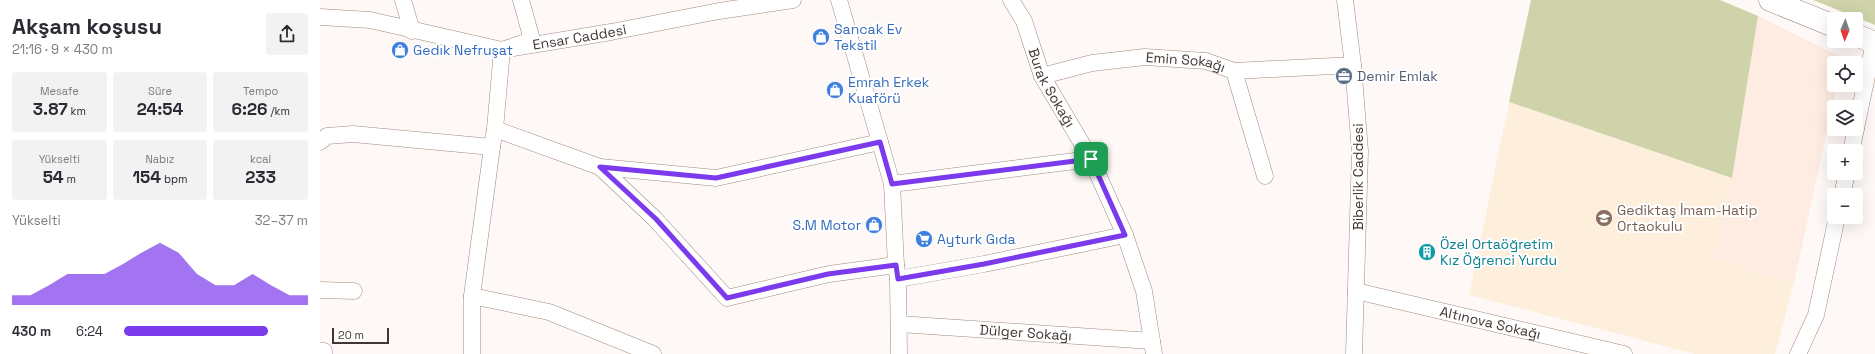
<!DOCTYPE html>
<html lang="tr">
<meta charset="utf-8">
<style>
:root{--surface:#fff;--page:#f2f2f3;--text:#2b2b33;--muted:#7c7c81;--accent:#7c3aed}
body{margin:0;font-family:"Space Grotesk",sans-serif;background:var(--page);color:var(--text);height:100vh;display:flex;flex-direction:column;font-size:15px;white-space:nowrap}
*{box-sizing:border-box;margin:0}
p{font-size:13px;color:var(--muted)}
.icon{flex:none;width:22px;height:22px;fill:none;stroke:currentColor;stroke-width:2;stroke-linecap:round;stroke-linejoin:round}
.map{position:relative;flex:1;overflow:hidden}
.details{display:flex;flex-direction:column;background:var(--surface);width:320px}
.details>*{flex:none}
.needle{width:26px;rotate:182deg}
.fabs{position:absolute;left:1507px;top:12px;display:grid;gap:8px}
.fabs a{display:grid;place-items:center;width:36px;height:36px;border-radius:4px;background:var(--surface);box-shadow:0 4px 16px #0002;font-size:20px}
.scale{position:absolute;left:12px;bottom:10px;width:57px;box-sizing:border-box;padding-left:4px;border:2px solid #403632;border-top:0;font-size:11px;line-height:14px;white-space:nowrap;color:#403632;-webkit-text-stroke:3px #fff;paint-order:stroke}
.pin{position:absolute;display:grid;place-items:center;width:34px;height:34px;color:#fff;margin:-17px;border-radius:8px;box-shadow:0 2px 6px #0006}
.round{display:grid;place-items:center;flex:none;width:42px;height:42px;border-radius:4px;background:var(--page)}
.summary{display:flex;align-items:center;justify-content:space-between;height:68px;padding:0 12px}
h1{font-size:22px;font-weight:700;line-height:30px}
.metrics{display:grid;grid-template-columns:repeat(3,1fr);gap:6px;height:68px;padding:4px 12px}
.metrics div{display:grid;align-content:center;border-radius:4px;background:var(--page);text-align:center}
.metrics b{font-size:17px;font-weight:700}
.metrics small{font-size:11px;font-weight:400}
.metrics p{font-size:11px}
.chart{height:112px;padding:8px 12px}
.chart p{display:flex;justify-content:space-between}
.chart svg{width:100%;height:72px;margin-top:4px;fill:var(--accent);opacity:.7}
ul{padding:0 12px;list-style:none;font-size:13px}
li{display:grid;grid-template-columns:64px 48px 1fr;align-items:center;height:30px}
li i{height:10px;border-radius:5px;background:var(--accent)}
main{display:flex;flex:1;min-height:0}
.map>svg:first-child{display:block}
</style>
<main>
<section class="details">
<div class="summary"><div><h1>Akşam koşusu</h1><p>21:16 · 9 × 430 m</p></div><a class="round"><svg class="icon" aria-label="share" viewBox="0 0 24 24"><path d="M12 15V3M7 8l5-5 5 5M5 13v7h14v-7"/></svg></a></div>
<div class="metrics">
<div><p>Mesafe</p><b>3.87<small> km</small></b></div>
<div><p>Süre</p><b>24:54</b></div>
<div><p>Tempo</p><b>6:26<small> /km</small></b></div>
</div>
<div class="metrics">
<div><p>Yükselti</p><b>54<small> m</small></b></div>
<div><p>Nabız</p><b>154<small> bpm</small></b></div>
<div><p>kcal</p><b>233</b></div>
</div>
<div class="chart"><p><span>Yükselti</span>32–37 m</p>
<svg viewBox="0 0 160 44" preserveAspectRatio="none"><path d="M0 44V38L10 38L20 32L30 25L40 25L50 25L60 19L70 12L80 6L90 12L100 25L110 32L120 32L130 25L140 32L150 38L160 38V44z"/></svg>
</div>
<ul>
<li><b>430 m</b>6:24<i style="width:78%"></i></li>
</ul>
</section>
<div class="map">
<svg width="1555" height="354" viewBox="0 0 1555 354">
<rect width="100%" height="100%" fill="#fef9f7"/>
<!-- built -->
<polygon fill="#feebe2" points="1438,16 1523,58 1522,63 1514,63 1514,85 1517,85 1474,283 1394,259 1412,178"/>
<!-- education -->
<polygon fill="#fdefdb" points="1189,102 1412,178 1394,259 1474,283 1455,354 1375,354 1149,295"/>
<!-- green -->
<g fill="#ced3a9">
<polygon points="1211,0 1400,0 1438,16 1412,178 1189,102"/>
<polygon points="1493,0 1555,0 1555,25"/>
</g>
<g fill="none" stroke-linecap="round" stroke-linejoin="round">
<defs>
<g id="street">
<polyline points="83,0 92,31"/>
<polyline points="519,0 572,184 576,265 578,279 579,354"/>
<path id="s1" d="M691 0 704 21 722 76 771 159 805 235 824 291 834 354"/>
<polyline points="1025,0 1033,65 1040,151 1034,354"/>
<path id="s2" d="M0 17 50 20 182 50 291 32 399 11 473 0"/>
<polyline points="914,71 945,176"/>
<path id="s3" d="M722 76 772 63 825 57 886 61 914 71 1033 65"/>
<polyline points="1536,128 1554,43"/>
<polyline points="175,129 280,167 335,219 407,298 509,274 576,265"/>
<polyline points="0,142 7,136 33,134 172,147"/>
<polyline points="1531,151 1536,129"/>
<polyline points="280,167 396,178 560,142"/>
<polyline points="572,184 771,159"/>
<polyline points="1522,195 1527,173"/>
<polyline points="578,279 664,264 805,235"/>
<polyline points="0,290 34,291"/>
<path id="s4" d="M1036 291 1304 354"/>
<polyline points="152,296 172,147 175,129 182,50 212,40 201,0"/>
<path id="s5" d="M579 324 832 341"/>
<polyline points="0,351 4,351 4,354"/>
<polyline points="152,354 152,296 229,312 333,354"/>
<polyline points="1478,354 1496,315 1517,217"/>
</g>
<g id="secondary">
<polyline points="1450,0 1514,26"/>
<polyline points="1536,35 1555,43"/>
</g>
</defs>
<!-- street casing -->
<use href="#street" stroke="#9f8a7f" stroke-width="17"/>
<!-- secondary casing -->
<use href="#secondary" stroke="#9f8a7f" stroke-width="23"/>
<!-- street -->
<use href="#street" stroke="#fff" stroke-width="16"/>
<!-- secondary -->
<use href="#secondary" stroke="#fff" stroke-width="22"/>
</g>
<g fill="none" stroke-linecap="round" stroke-linejoin="round">
<defs>
<polygon id="route" points="560,142 572,184 771,159 805,235 664,264 578,279 576,265 508,274 407,298 336,219 280,167 396,178"/>
</defs>
<!-- route casing -->
<use href="#route" stroke="#fff" stroke-width="8"/>
<!-- route -->
<use href="#route" stroke="#7c3aed" stroke-width="5"/>
</g>
<!-- icons -->
<defs>
<symbol id="shop-disc" viewBox="-11 -11 22 22"><circle r="9.5" fill="#3f7fe0" stroke="#fff"/><path d="M-5-2.5h2.3a2.7 3.5 0 0 1 5.4 0H5L5.5 6h-11ZM-1.5-2.5h3a1.5 2.3 0 0 0-3 0Z" fill="#fff"/></symbol>
<symbol id="office-disc" viewBox="-11 -11 22 22"><circle r="9.5" fill="#5c6f8a" stroke="#fff"/><path d="M-6-3h4V-5.5h4V-3h4V5H-6ZM-1-4.5V-3h2v-1.5ZM-6 0V1H6V0Z" fill="#fff"/></symbol>
<symbol id="school-disc" viewBox="-11 -11 22 22"><circle r="9.5" fill="#8d6e63" stroke="#fff"/><path d="M0-5L7-2L0 1L-7-2ZM-4 1L0 2.5L4 1V4Q0 6-4 4Z" fill="#fff"/></symbol>
<symbol id="supermarket-disc" viewBox="-11 -11 22 22"><circle r="9.5" fill="#3f7fe0" stroke="#fff"/><path d="M-6-5.5h2.5l.6 2H6L4.5 2H-2.5L-4.4-4H-6ZM-1.5 3.2a1.3 1.3 0 1 0 .1 0ZM3 3.2a1.3 1.3 0 1 0 .1 0Z" fill="#fff"/></symbol>
<symbol id="building-disc" viewBox="-11 -11 22 22"><circle r="9.5" fill="#0f9aa8" stroke="#fff"/><path d="M-4-6H4V6H1V3H-1V6H-4ZM-2.5-4.3h1.7v1.8h-1.7ZM.8-4.3h1.7v1.8H.8ZM-2.5-1h1.7V.8h-1.7ZM.8-1h1.7V.8H.8Z" fill="#fff"/></symbol>
</defs>
<g fill-rule="evenodd">
<use href="#shop-disc" x="491" y="27" width="20" height="20"/>
<use href="#shop-disc" x="70" y="40" width="20" height="20"/>
<use href="#office-disc" x="1014" y="66" width="20" height="20"/>
<use href="#shop-disc" x="505" y="80" width="20" height="20"/>
<use href="#school-disc" x="1274" y="208" width="20" height="20"/>
<use href="#shop-disc" x="544" y="215" width="20" height="20"/>
<use href="#supermarket-disc" x="594" y="229" width="20" height="20"/>
<use href="#building-disc" x="1097" y="242" width="20" height="20"/>
</g>
<g text-anchor="middle" stroke-width="4" stroke-linejoin="round" paint-order="stroke">
<!-- shop labels -->
<g font-size="14" fill="#366cbe" stroke="#fff" text-anchor="start">
<text x="514" y="34">Sancak Ev<tspan x="514" dy="16">Tekstil</tspan></text>
<text x="93" y="55">Gedık Nefruşat</text>
<text x="528" y="87">Emrah Erkek<tspan x="528" dy="16">Kuaförü</tspan></text>
<text x="541" y="230" text-anchor="end">S.M Motor</text>
<text x="617" y="244">Ayturk Gıda</text>
</g>
<!-- street labels -->
<g font-size="14" fill="#403632" stroke="#fff">
<text dy="5" stroke="none"><textPath href="#s2" startOffset="264">Ensar Caddesi</textPath></text>
<text dy="5" stroke="none"><textPath href="#s3" startOffset="146">Emin Sokağı</textPath></text>
<text dy="5" stroke="none"><textPath href="#s1" startOffset="97">Burak Sokağı</textPath></text>
<text transform="translate(1038 177) rotate(-90)" y="5">Biberlik Caddesi</text>
<text dy="5" stroke="none"><textPath href="#s4" startOffset="138">Altınova Sokağı</textPath></text>
<text dy="5" stroke="none"><textPath href="#s5" startOffset="127">Dülger Sokağı</textPath></text>
</g>
<!-- service labels -->
<g font-size="14" fill="#4e5e75" stroke="#fff" text-anchor="start">
<text x="1037" y="81">Demir Emlak</text>
</g>
<!-- education labels -->
<g font-size="14" fill="#785e54" stroke="#fff" text-anchor="start">
<text x="1297" y="215">Gediktaş İmam-Hatip<tspan x="1297" dy="16">Ortaokulu</tspan></text>
</g>
<!-- culture labels -->
<g font-size="14" fill="#0d838f" stroke="#fff" text-anchor="start">
<text x="1120" y="249">Özel Ortaöğretim<tspan x="1120" dy="16">Kız Öğrenci Yurdu</tspan></text>
</g>
</g>
</svg>
<div class="fabs">
<a><svg class="needle" viewBox="-14 -14 28 28"><path d="M0-13l5 13h-10z" fill="#e53935"/><path d="M0 13l5-13h-10z" fill="#7c7c81"/></svg></a>
<a><svg class="icon" aria-label="locate" viewBox="0 0 24 24"><circle cx="12" cy="12" r="6"/><path d="M12 2v4M12 18v4M2 12h4M18 12h4"/></svg></a>
<a><svg class="icon" aria-label="layers" viewBox="0 0 24 24"><path d="M12 4l9 5-9 5-9-5zM3 14l9 5 9-5"/></svg></a>
<a>+</a>
<a>−</a>
</div>
<div class="scale">20 m</div>
<div class="pin" style="left:771px;top:159px;background:#1e9e55"><svg class="icon" aria-label="arrive" viewBox="0 0 24 24"><path d="M6 21V4h12l-3 4 3 4H6"/></svg></div>
</div>
</main>
